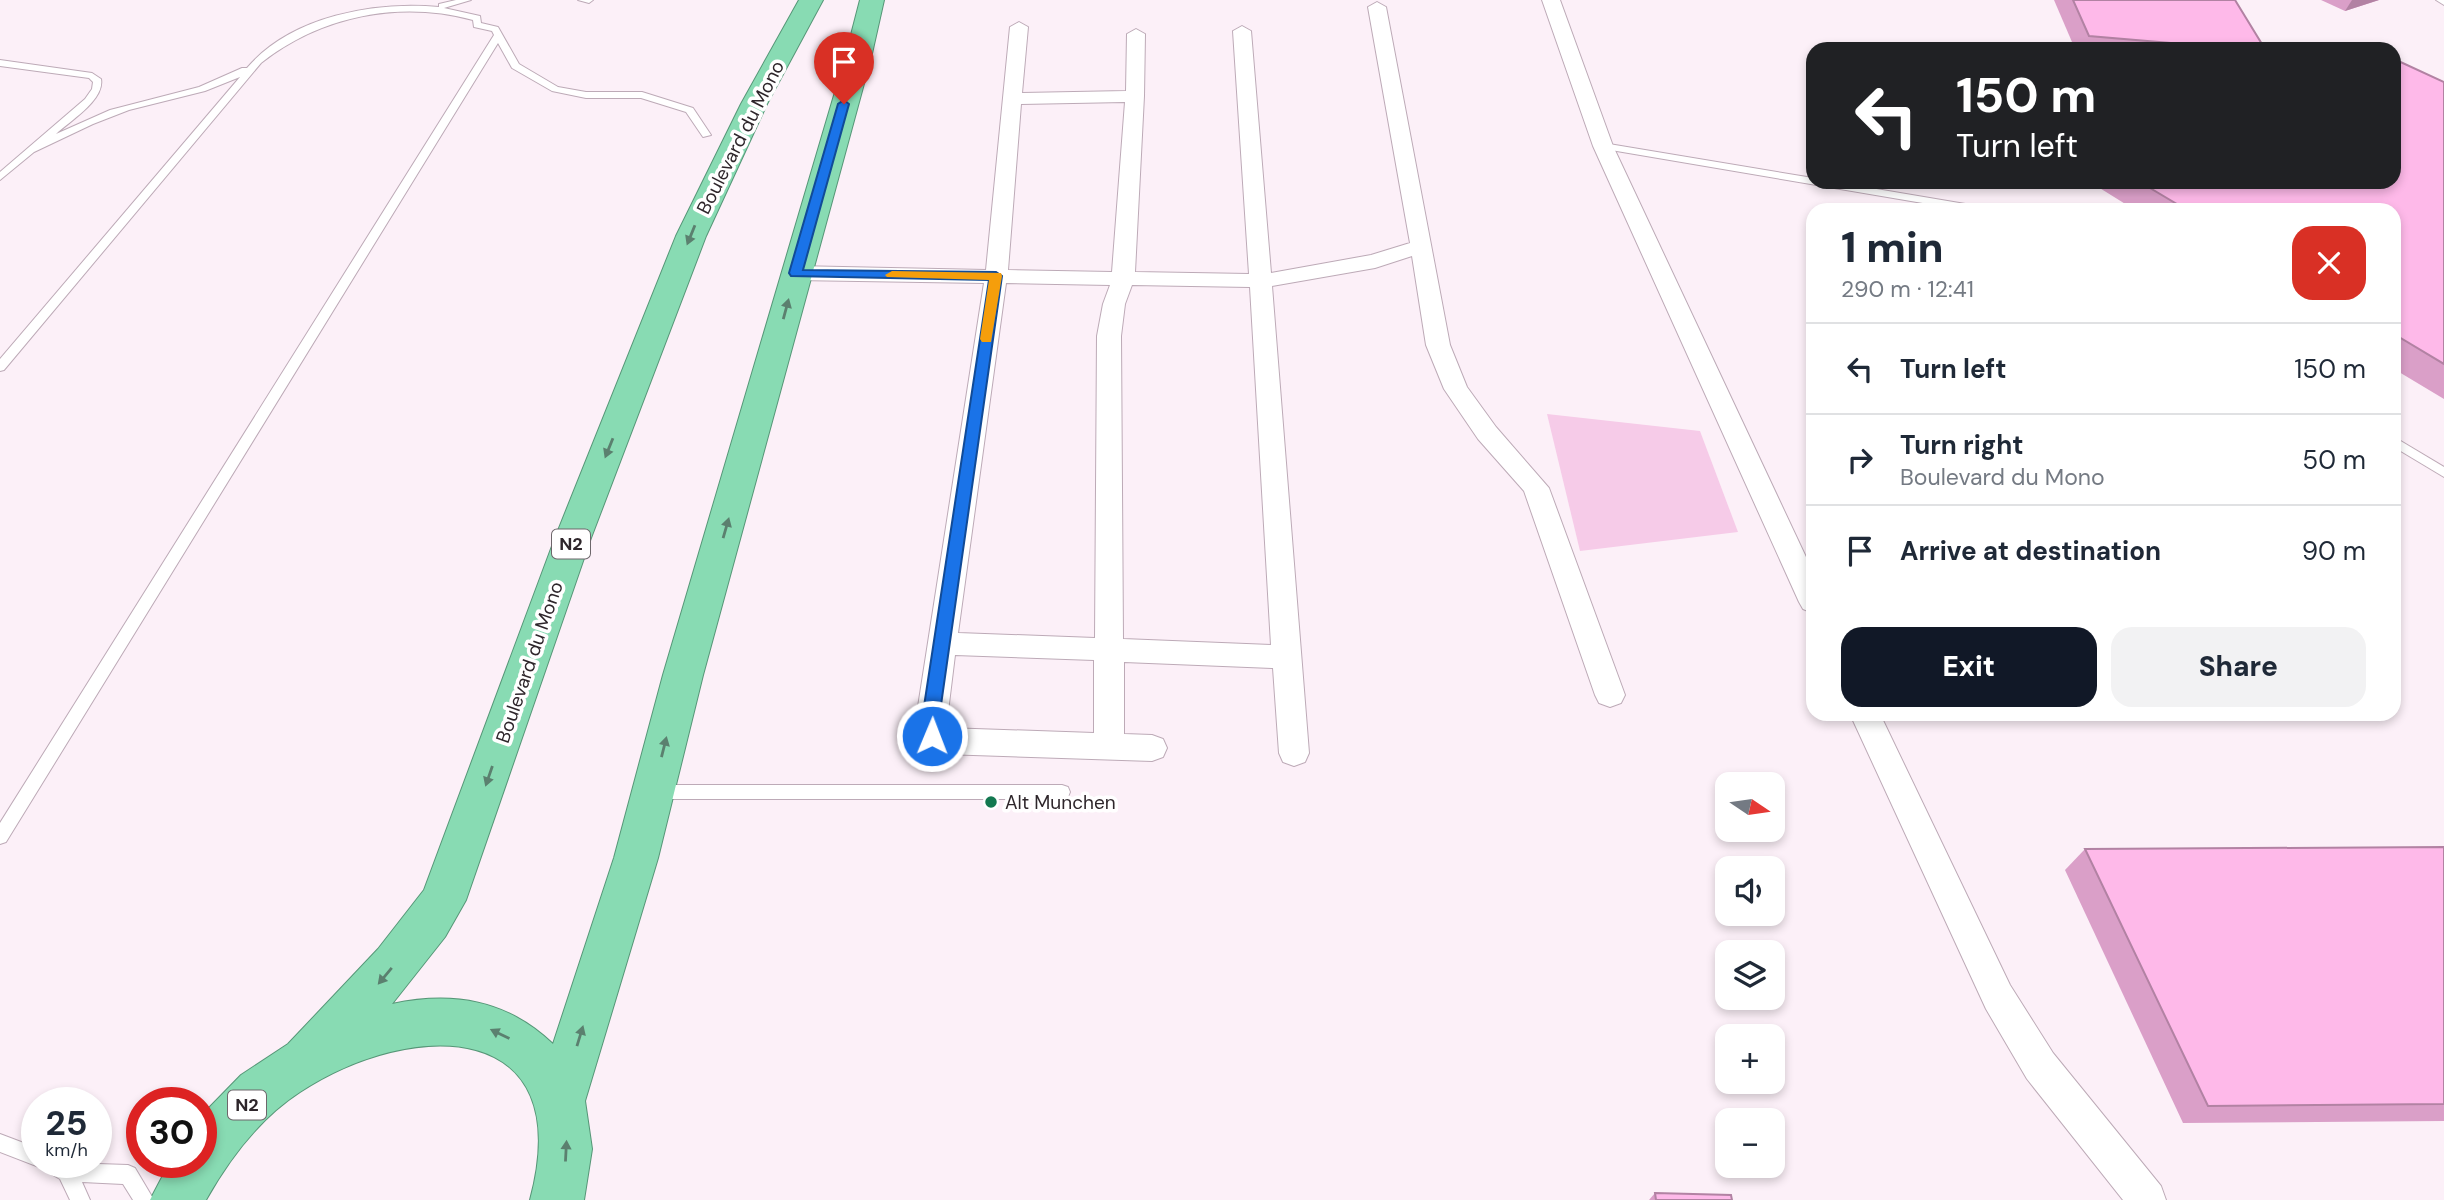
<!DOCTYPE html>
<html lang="en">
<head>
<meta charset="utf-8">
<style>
  :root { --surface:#fff; --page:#f2f2f3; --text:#1f2937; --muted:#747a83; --line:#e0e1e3; --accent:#111827 }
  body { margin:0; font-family:"DM Sans",sans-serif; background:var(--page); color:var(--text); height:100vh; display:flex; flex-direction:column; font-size:26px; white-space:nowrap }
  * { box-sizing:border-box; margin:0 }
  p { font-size:23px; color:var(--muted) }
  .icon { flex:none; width:38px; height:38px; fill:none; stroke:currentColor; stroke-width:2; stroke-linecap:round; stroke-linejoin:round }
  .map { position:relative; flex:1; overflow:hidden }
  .drawer { position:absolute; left:1806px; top:203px; width:595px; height:518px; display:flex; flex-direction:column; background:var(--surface); border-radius:21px; box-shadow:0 4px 10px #0003 }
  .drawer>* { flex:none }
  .top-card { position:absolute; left:1806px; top:42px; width:595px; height:147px; border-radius:21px; box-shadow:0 4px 10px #0003; background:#202124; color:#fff; overflow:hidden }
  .needle { width:46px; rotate:103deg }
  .buttons { position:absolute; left:1715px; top:772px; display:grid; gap:14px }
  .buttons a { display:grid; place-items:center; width:70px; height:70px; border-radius:14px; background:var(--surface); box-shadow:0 4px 10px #0003; font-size:35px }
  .speed { position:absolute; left:21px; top:1087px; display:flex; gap:14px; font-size:35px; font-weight:700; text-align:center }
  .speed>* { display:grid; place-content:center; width:91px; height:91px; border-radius:50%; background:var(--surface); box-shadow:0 4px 10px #0003; line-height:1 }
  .speed small { font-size:18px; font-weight:400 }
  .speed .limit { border:10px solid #d22; background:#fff; color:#111 }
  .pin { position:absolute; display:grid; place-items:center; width:60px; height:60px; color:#fff; margin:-72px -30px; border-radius:50% 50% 50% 0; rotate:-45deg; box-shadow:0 0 7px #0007 }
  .pin .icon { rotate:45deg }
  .me { position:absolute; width:77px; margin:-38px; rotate:1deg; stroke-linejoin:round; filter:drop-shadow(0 0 5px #0008) }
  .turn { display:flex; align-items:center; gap:24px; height:147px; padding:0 35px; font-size:32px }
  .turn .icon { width:91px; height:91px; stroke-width:2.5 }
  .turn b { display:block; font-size:49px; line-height:60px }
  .round { display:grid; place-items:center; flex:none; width:74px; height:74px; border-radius:21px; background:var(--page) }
  .headline { display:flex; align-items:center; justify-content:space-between; height:119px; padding:0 35px }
  h1 { font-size:42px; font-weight:800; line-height:52px }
  .primary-button { display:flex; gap:14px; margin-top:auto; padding:14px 35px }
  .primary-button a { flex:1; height:80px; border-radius:21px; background:var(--accent); color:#fff; font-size:28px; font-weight:800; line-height:80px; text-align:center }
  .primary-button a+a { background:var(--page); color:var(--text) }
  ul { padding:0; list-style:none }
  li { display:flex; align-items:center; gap:21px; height:91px; padding:0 35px; border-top:2px solid var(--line) }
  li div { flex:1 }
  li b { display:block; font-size:26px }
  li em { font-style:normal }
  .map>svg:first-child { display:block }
  .green { fill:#f6cbe8 }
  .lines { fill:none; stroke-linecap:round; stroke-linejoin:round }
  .service-casing { stroke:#bdaab7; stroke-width:2 }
  .minor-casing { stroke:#bdaab7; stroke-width:2 }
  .trunk-casing { stroke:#569677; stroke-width:2 }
  .service { fill:#fff; fill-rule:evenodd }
  .minor { fill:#fff; fill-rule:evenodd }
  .trunk { fill:#88dbb3; fill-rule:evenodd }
  .wall { fill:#da9fc8 }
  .shaded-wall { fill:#b282a3 }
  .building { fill:#feb9e9; stroke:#b282a3; stroke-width:2 }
  .oneway { fill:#5b806f }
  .route { fill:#1a73e8; stroke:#114b97; stroke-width:2 }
  .slow { fill:#f59e0b }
  .poi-dot { fill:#137850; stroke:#fff; stroke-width:2.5 }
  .labels { text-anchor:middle; stroke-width:7; stroke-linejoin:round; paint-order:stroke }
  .shield { fill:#fff; stroke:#6d676b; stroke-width:2 }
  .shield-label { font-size:18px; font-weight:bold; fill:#2e262b }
  .street-label { font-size:19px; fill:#2e262b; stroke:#fff }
  .poi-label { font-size:19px; fill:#2e262b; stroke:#fff; text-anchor:start }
</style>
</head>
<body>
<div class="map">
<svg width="2444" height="1200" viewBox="0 0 2444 1200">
  <rect width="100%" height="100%" fill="#fcf0f8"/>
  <polygon class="green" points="1547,414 1700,431 1738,532 1580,551"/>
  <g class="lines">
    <defs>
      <g id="service">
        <path d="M456,0H471L444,8L480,16L481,23L498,27L519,64L558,87L586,92H642L693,108L711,135L703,137L686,112L641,98H586L552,91L512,68L498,43L6,842L0,844V823L494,35L492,31L474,27L473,20C399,0 321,16 261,63L4,370L0,371V359L240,77L205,91L129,110L93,124L34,152L0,180V172L85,99L92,89L93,82L89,78L0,66V60L92,73L101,79C105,100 70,121 56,134L110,110L199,87L242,68H247C291,16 375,1 439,7V4Z"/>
        <polygon points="578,0 593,0 589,3"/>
        <polygon points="2436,0 2444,0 2444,5"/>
        <polygon points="1603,143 1813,178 1813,182 1835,182 1983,207 1988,210 1964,210 1599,148 1598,146"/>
        <polygon points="2394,437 2444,467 2444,477 2394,447"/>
        <polygon points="657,785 1062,785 1068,787 1070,792 1068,797 1062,799 657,799 651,797 649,792 651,787"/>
        <polygon points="0,1134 37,1148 37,1162 128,1165 135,1168 154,1200 133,1200 123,1184 82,1182 90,1200 70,1200 60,1179 39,1167 0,1152"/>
      </g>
      <g id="minor">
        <polygon points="1542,0 1560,0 1613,146 1813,572 1813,613 1803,609 1799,602 1593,146"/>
        <path d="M1377,2L1386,7L1450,345L1467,387L1496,427L1549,488L1625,695L1621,703L1610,707L1599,703L1595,695L1524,491L1478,439L1444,389L1426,345L1412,256L1375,268L1272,286L1309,753L1305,762L1294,766L1283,762L1279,753L1273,668L1124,662V734L1152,735L1163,739L1167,748L1163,757L1152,761L943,754L921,745L915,726L984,283L795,280L787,278L784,273L787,268L795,266L986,270L1010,27L1019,22L1028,27L1022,93L1126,91L1127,34L1136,29L1145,34L1144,96L1135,272L1249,274L1233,31L1242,26L1251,31L1271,273L1371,255L1410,243L1368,7ZM1125,102L1112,272L1008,270L1021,104ZM1006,283L1110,285L1103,304L1097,336L1095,638L958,633ZM1132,285L1250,287L1271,645L1123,639L1121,336L1125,304ZM955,655L1094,660V733L946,728Z"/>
        <polygon points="1850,714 1880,714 2010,985 2053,1053 2161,1186 2166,1200 2123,1200 2027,1079 1986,1009"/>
      </g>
      <path id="trunk" d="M799,0H823L767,104L706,236L591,538L466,900L445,937L392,1004C453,991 507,1000 553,1044L614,858L663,675L845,58L860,0H884L871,58L703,675L658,858L585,1101L592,1149L584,1200H530C579,1018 413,1018 300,1092C260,1118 229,1159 206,1200H150L170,1162H201V1116L241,1075L288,1044L378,949L424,890L555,538L676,236L741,104Z"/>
    </defs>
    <use href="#service" class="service-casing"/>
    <use href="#minor" class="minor-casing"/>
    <use href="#trunk" class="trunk-casing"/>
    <use href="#service" class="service"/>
    <use href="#minor" class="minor"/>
    <use href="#trunk" class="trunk"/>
  </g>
  <g class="wall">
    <polygon points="2054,0 2235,0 2265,49 2075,49"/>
    <polygon points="2321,0 2379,0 2345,11"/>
    <polygon points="2443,82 2444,82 2444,399 2394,369 2394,210 2135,210 2090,182 2394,182"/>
    <polygon points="2444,847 2444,1121 2183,1123 2065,870 2085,849"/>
    <polygon points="1655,1193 1732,1200 1649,1200"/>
  </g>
  <polygon class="shaded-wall" points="2352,0 2379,0 2345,11"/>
  <g class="building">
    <polygon points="2073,0 2235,0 2265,49 2241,49 2089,36"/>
    <polygon points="2394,59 2444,82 2444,364 2394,334 2394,210 2187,210 2140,182 2394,182"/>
    <polygon points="2444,847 2444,1104 2208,1106 2085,849"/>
    <polygon points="1655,1193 1731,1195 1732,1200 1656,1200"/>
  </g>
  <defs><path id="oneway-solid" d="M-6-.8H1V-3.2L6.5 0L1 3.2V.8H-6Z" transform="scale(1.75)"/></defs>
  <g class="oneway">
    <use href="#oneway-solid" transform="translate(691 235) rotate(112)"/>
    <use href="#oneway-solid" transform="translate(786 309) rotate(-75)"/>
    <use href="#oneway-solid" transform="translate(609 448) rotate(112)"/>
    <use href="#oneway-solid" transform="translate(726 528) rotate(-74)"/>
    <use href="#oneway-solid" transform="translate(664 747) rotate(-76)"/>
    <use href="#oneway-solid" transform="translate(489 776) rotate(109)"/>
    <use href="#oneway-solid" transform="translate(385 976) rotate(130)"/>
    <use href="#oneway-solid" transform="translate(500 1034) rotate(-154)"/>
    <use href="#oneway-solid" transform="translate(580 1036) rotate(-73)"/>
    <use href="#oneway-solid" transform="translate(566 1151) rotate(-87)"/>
  </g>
  <polygon class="route" points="844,100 849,104 803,270 996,272 1002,276 938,726 941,736 938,741 926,741 921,726 989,280 791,276 789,273 838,104"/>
  <polygon class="slow" points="892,271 1001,273 1002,276 991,342 982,342 980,339 989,280 887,277 885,275"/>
  <circle class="poi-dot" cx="991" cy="802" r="7"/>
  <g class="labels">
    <g class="shield">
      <rect x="552" y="529.5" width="38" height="29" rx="5"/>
      <rect x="228" y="1090.5" width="38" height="29" rx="5"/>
    </g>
    <g class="shield-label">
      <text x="571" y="550">N2</text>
      <text x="247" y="1111">N2</text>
    </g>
    <g class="street-label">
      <text transform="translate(740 137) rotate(-63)" y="7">Boulevard du Mono</text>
      <text transform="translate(529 662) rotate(-71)" y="7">Boulevard du Mono</text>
    </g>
    <g class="poi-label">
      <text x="1005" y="809">Alt Munchen</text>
    </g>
  </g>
</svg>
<div class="buttons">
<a><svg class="needle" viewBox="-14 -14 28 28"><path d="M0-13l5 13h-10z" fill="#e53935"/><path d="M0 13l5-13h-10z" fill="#747a83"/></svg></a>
<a><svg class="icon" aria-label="sound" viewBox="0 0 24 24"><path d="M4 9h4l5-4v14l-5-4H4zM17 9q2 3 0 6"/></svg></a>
<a><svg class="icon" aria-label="layers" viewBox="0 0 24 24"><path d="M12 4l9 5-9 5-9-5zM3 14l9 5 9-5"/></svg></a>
<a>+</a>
<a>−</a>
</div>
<div class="speed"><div>25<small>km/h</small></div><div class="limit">30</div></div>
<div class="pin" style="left:844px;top:104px;background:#d93025"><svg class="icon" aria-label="arrive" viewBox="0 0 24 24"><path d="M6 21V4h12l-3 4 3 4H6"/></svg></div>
<svg class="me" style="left:932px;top:736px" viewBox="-20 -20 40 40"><circle r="17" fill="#1a73e8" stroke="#fff" stroke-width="3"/><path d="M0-11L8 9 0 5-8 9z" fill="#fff"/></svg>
<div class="top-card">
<div class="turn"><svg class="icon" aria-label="left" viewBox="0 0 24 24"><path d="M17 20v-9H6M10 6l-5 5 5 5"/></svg><div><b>150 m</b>Turn left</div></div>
</div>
<section class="drawer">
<div class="headline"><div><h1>1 min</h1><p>290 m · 12:41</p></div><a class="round" style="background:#d93025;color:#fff"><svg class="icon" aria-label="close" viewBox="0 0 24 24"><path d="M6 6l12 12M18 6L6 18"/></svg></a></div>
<ul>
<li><svg class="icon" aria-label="left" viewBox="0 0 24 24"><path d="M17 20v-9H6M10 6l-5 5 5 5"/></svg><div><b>Turn left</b></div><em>150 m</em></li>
<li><svg class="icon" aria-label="right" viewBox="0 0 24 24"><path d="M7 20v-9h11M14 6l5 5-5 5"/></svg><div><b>Turn right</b><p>Boulevard du Mono</p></div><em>50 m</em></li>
<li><svg class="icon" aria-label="arrive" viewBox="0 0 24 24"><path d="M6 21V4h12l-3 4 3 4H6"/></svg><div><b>Arrive at destination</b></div><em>90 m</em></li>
</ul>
<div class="primary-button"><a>Exit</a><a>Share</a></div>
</section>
</div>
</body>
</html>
